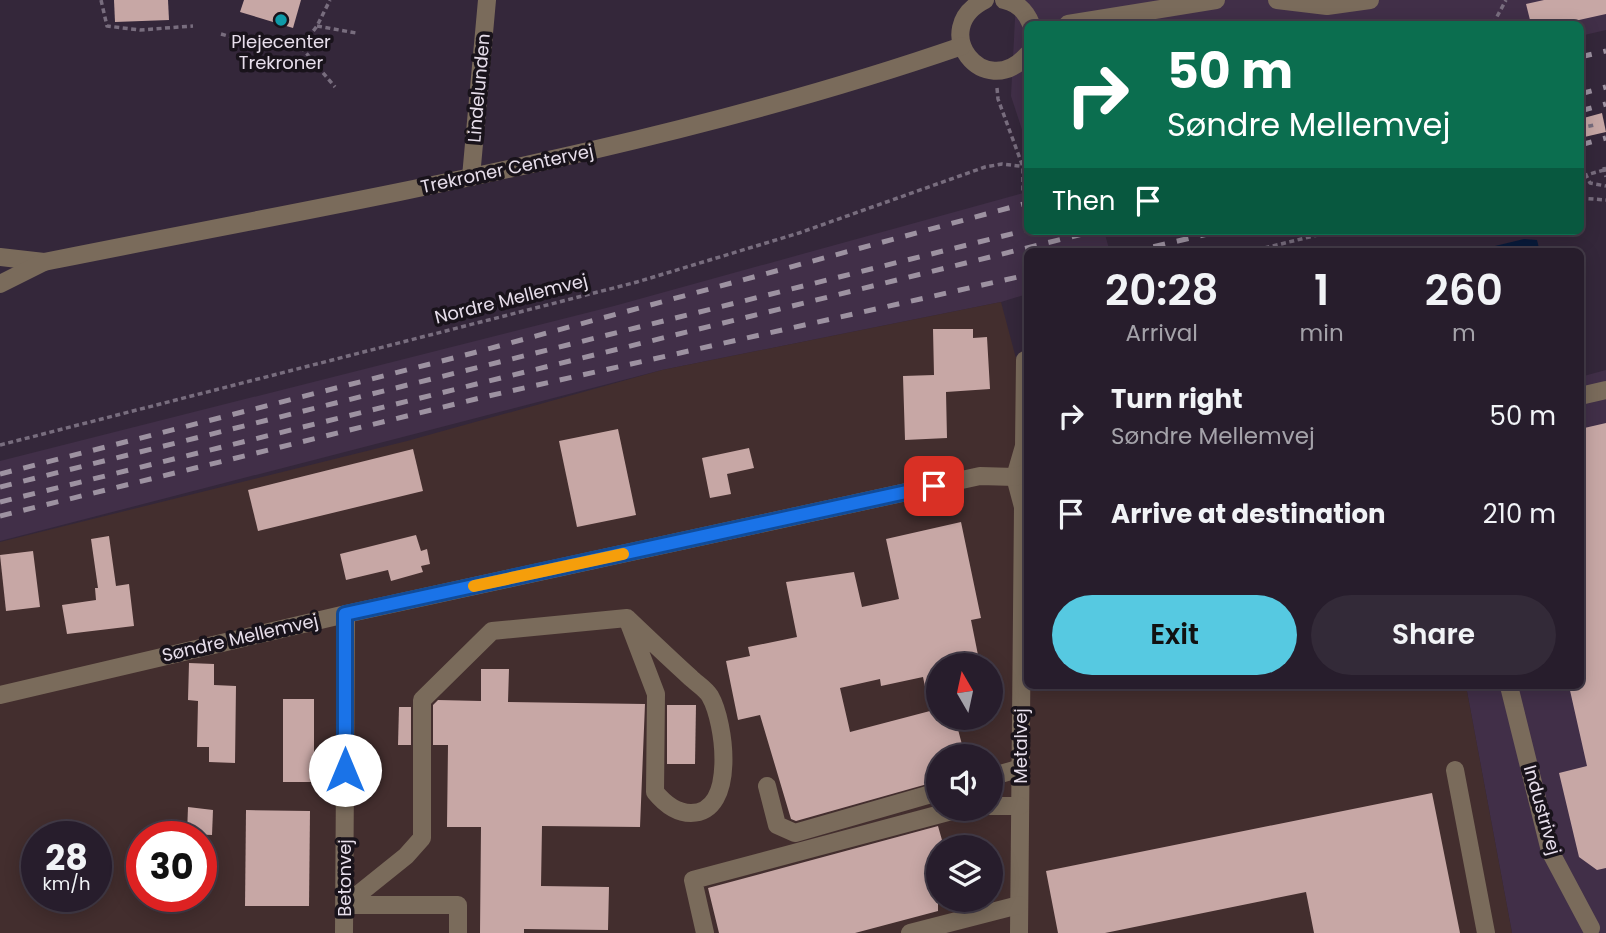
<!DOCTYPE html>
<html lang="en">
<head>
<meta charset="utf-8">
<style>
  :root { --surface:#271d2c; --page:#332a38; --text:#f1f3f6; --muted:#a4a2a9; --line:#433b48; --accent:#56c9e1 }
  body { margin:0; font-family:Poppins,sans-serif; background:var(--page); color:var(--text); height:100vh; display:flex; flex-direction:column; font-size:26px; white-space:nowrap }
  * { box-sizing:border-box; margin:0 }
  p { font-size:23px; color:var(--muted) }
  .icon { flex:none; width:38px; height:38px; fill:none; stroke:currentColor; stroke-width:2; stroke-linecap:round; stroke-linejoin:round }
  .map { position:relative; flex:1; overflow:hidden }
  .details { position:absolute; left:1024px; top:248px; width:560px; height:441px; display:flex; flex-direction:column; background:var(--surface); border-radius:10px; box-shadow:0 4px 18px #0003,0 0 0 2px var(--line) }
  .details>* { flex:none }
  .hud { position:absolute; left:1024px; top:21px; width:560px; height:214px; border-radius:10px; box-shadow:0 4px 18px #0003,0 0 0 2px var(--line); background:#0b6e4f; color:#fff; overflow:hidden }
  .needle { width:46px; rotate:351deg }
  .controls { position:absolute; left:926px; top:653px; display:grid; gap:14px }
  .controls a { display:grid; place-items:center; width:77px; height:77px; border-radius:50%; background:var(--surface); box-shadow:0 4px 18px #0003,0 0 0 2px var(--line); font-size:35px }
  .speed { position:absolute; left:21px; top:821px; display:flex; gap:14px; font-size:35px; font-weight:700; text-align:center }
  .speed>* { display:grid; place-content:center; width:91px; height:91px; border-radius:50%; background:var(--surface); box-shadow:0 4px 18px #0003,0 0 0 2px var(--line); line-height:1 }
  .speed small { font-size:18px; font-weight:400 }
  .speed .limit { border:10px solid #d22; background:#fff; color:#111 }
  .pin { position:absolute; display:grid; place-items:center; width:60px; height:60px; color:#fff; margin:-30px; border-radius:14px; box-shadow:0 4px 10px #0006 }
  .me { position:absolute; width:77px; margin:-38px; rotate:0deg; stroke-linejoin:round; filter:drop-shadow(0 0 5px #0008) }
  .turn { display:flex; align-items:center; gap:24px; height:147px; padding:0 28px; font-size:32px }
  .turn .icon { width:91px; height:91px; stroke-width:2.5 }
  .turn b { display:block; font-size:49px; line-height:60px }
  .then { display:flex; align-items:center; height:66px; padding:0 28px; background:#0003; gap:14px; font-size:26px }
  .eta { display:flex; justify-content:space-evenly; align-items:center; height:119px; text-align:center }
  .eta b { font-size:42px; font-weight:600; line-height:49px }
  .action { display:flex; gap:14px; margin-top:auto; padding:14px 28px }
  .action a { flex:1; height:80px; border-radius:42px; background:var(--accent); color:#111; font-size:28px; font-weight:600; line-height:80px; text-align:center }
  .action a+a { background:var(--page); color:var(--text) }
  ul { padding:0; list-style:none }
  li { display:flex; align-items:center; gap:21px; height:98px; padding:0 28px }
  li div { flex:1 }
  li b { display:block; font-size:26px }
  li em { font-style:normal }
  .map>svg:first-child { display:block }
  .built { fill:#412f48 }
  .industrial { fill:#432e2e; fill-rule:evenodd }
  .water { fill:#091b3c }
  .building { fill:#c7a7a5; fill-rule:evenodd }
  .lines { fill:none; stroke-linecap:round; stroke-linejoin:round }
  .path { stroke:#786d7e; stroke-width:3.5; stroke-dasharray:5 3.5; stroke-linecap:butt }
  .minor { stroke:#7a6b5b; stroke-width:18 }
  .rail { stroke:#9d92a1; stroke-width:5; stroke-dasharray:12 12; stroke-linecap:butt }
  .route-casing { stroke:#114b97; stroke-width:18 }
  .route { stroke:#1a73e8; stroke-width:12 }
  .slow { stroke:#f59e0b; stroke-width:12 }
  .culture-dot { fill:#0f9aa8; stroke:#19131b; stroke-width:2.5 }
  .labels { text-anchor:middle; stroke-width:7; stroke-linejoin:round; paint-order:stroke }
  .poi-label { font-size:18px; fill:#e7deeb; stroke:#19131b }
  .street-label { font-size:18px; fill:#e7deeb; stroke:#19131b }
</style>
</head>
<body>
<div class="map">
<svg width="1606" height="933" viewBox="0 0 1606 933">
  <rect width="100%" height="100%" fill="#34273a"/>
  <g class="built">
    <polygon points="1016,0 1606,0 1606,30 1580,36 1580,24 1027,24 1027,145 1011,96"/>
    <polygon points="1027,192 1027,231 1104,231 1110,252 1027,252 1027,294 1001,302 662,370 0,541 0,461 614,306"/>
    <polygon points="1606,370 1606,933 1512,933 1466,686 1580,686 1580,377"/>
  </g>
  <path class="industrial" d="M1001,302L1027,400V686H1466L1512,933H0V542L407,441L662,370ZM938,665H990V718H938ZM938,756H990V808H938ZM37,836H96V896H37ZM142,836H201V896H142ZM938,847H990V900H938Z"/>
  <polygon class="water" points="1524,239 1537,240 1540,252 1470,252"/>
  <g class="building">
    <polygon points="114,0 168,0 169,20 115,22"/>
    <polygon points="244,0 301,0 293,28 240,12"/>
    <polygon points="1544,0 1606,0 1606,14 1561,24 1531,24 1526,4"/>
    <polygon points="1602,113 1606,132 1580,138 1580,119"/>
    <polygon points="933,329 973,329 973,338 987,337 990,389 946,392 947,438 905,440 903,376 934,375"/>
    <polygon points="1606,423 1606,868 1597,870 1579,857 1559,773 1587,766 1569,686 1580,686 1580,429"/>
    <polygon points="618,429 636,515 577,527 559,441"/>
    <polygon points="749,448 754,468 727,474 731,494 710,498 702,458"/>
    <polygon points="413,449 423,491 258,531 248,490"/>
    <path d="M961,522L981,618L971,620L980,665H938V718H955L965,756H938V781L796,821L791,819L760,715L738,720L726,661L750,656L748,647L797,637L786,582L854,572L862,607L899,599L886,539ZM923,677L930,711L850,732L840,688L880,679L881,686Z"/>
    <polygon points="416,535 421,551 427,549 430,564 421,566 423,572 391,581 388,570 346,580 340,554"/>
    <polygon points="109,536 116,586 129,584 134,626 67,634 62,605 96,600 95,588 98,588 91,539"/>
    <polygon points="33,551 40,607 6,611 0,555"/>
    <polygon points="189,663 214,664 214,685 236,686 235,763 209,762 209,747 197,747 198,701 188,700"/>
    <polygon points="481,669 509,669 508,702 645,704 640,827 542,826 541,886 609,887 608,930 524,929 524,933 480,933 481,827 447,827 448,745 433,745 433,705 438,700 481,701"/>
    <rect x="283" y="699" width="31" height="83"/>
    <polygon points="667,705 696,705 695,764 667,764"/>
    <polygon points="399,707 411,707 411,745 398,745"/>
    <polygon points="1432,793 1460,933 1314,933 1306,892 1105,933 1058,933 1046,871"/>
    <polygon points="188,807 213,810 212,835 187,834"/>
    <polygon points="246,810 310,811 309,906 245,906"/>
    <polygon points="938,826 944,847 938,847 938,911 855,933 719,933 708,888"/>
  </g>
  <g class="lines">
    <g class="path">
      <polyline points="101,0 107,26 140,30 193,26"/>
      <polyline points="1570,22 1570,24"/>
      <polyline points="1493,24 1506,0"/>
      <polyline points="317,26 356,33"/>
      <polyline points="221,34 264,46 301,47 317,26 330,0"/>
      <polyline points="301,47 335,87"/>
      <polyline points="1580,75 1582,74"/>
      <polyline points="997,88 998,99 1023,167 1023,194"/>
      <polyline points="1580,128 1594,125"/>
      <polyline points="1604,167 1606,177"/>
      <polyline points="1604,170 1586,175 1590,183 1606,186"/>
      <polyline points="1580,198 1606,200"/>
      <polyline points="1248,252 1334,231"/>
      <polyline points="1025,344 1027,306"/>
      <polyline points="0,445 637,282 799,233 985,167 1002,164 1027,167"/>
    </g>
    <g class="minor">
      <path d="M985,0C927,29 984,103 1027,55"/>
      <path d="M1004,0C1018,3 1026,11 1031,24"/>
      <polyline points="1277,0 1327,6 1370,0"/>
      <polyline points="1068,24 1216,0"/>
      <polyline points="471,177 487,0"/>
      <polyline points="0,257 44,262"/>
      <path d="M0,284L44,262C352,200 664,149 962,46"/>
      <polyline points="1580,396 1606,390"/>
      <polyline points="1015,477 1023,507 1019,933"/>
      <polyline points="1015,477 1024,446 1025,360 1027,360"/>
      <polyline points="1509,686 1550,851 1591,928"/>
      <polyline points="0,695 346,614 980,476 1015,477 1027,473"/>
      <polyline points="1455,770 1486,933"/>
      <polyline points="990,777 1021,768"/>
      <polyline points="767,786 777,825 795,833 938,792"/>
      <polyline points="990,806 1020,806"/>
      <polyline points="344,933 346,614"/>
      <path d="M458,933V905H345L406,856L422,838V700L492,631L627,618C648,638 669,658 691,678C696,683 706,689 710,696C725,722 737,813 691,813C677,813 664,803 655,792L656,694L627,618"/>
      <polyline points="705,933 693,880 963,808"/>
      <polyline points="910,933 1019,905"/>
    </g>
    <g class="rail">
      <polyline points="1580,57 1606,51"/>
      <polyline points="1580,94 1606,87"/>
      <polyline points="1580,111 1606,104"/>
      <polyline points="1580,145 1606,138"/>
      <polyline points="1130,252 1221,231"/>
      <polyline points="0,474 473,353 1027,203"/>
      <polyline points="0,487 1027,230"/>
      <polyline points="0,502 1095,231"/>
      <polyline points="0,516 484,397 1027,275"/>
    </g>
  </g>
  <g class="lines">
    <defs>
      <polyline id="route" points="345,770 345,614 934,486"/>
    </defs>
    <use href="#route" class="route-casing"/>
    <use href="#route" class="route"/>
    <polyline class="slow" points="474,586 623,554"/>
  </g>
  <circle class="culture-dot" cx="281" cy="20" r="7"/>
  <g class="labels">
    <g class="poi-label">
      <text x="281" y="48">Plejecenter<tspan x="281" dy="21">Trekroner</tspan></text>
    </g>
    <g class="street-label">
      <text transform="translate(479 88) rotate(-85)" y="6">Lindelunden</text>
      <text transform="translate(507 169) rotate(-12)" y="6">Trekroner Centervej</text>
      <text transform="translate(511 299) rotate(-14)" y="6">Nordre Mellemvej</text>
      <text transform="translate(240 638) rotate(-13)" y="6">Søndre Mellemvej</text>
      <text transform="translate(1021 746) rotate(-90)" y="6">Metalvej</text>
      <text transform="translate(1542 810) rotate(74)" y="6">Industrivej</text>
      <text transform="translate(345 878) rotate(-90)" y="6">Betonvej</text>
    </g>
  </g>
</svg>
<div class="controls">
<a><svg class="needle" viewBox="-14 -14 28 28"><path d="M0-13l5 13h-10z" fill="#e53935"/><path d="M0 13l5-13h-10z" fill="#a4a2a9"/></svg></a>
<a><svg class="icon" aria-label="sound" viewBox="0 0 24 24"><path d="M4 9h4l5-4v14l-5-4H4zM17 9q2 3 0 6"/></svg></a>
<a><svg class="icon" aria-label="layers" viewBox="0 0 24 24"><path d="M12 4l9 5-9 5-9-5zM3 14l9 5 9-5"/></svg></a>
</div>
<div class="speed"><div>28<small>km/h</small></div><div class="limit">30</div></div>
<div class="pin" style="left:934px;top:486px;background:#d93025"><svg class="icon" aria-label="arrive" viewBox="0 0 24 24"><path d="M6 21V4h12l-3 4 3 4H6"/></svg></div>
<svg class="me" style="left:345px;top:770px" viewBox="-20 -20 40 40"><circle r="19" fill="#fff"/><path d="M0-13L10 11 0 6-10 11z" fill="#1a73e8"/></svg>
<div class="hud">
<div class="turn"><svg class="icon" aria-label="right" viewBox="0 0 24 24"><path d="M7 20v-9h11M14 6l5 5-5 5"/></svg><div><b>50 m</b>Søndre Mellemvej</div></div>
<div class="then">Then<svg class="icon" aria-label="arrive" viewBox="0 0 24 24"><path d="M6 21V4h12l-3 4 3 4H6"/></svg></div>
</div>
<section class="details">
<div class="eta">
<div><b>20:28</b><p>Arrival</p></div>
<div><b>1</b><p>min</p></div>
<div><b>260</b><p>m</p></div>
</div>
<ul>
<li><svg class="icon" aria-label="right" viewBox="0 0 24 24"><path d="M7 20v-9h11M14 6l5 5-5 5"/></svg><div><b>Turn right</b><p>Søndre Mellemvej</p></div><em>50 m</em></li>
<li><svg class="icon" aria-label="arrive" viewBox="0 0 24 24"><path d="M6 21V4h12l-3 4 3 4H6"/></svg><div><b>Arrive at destination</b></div><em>210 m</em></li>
</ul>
<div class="action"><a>Exit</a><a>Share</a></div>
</section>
</div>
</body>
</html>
